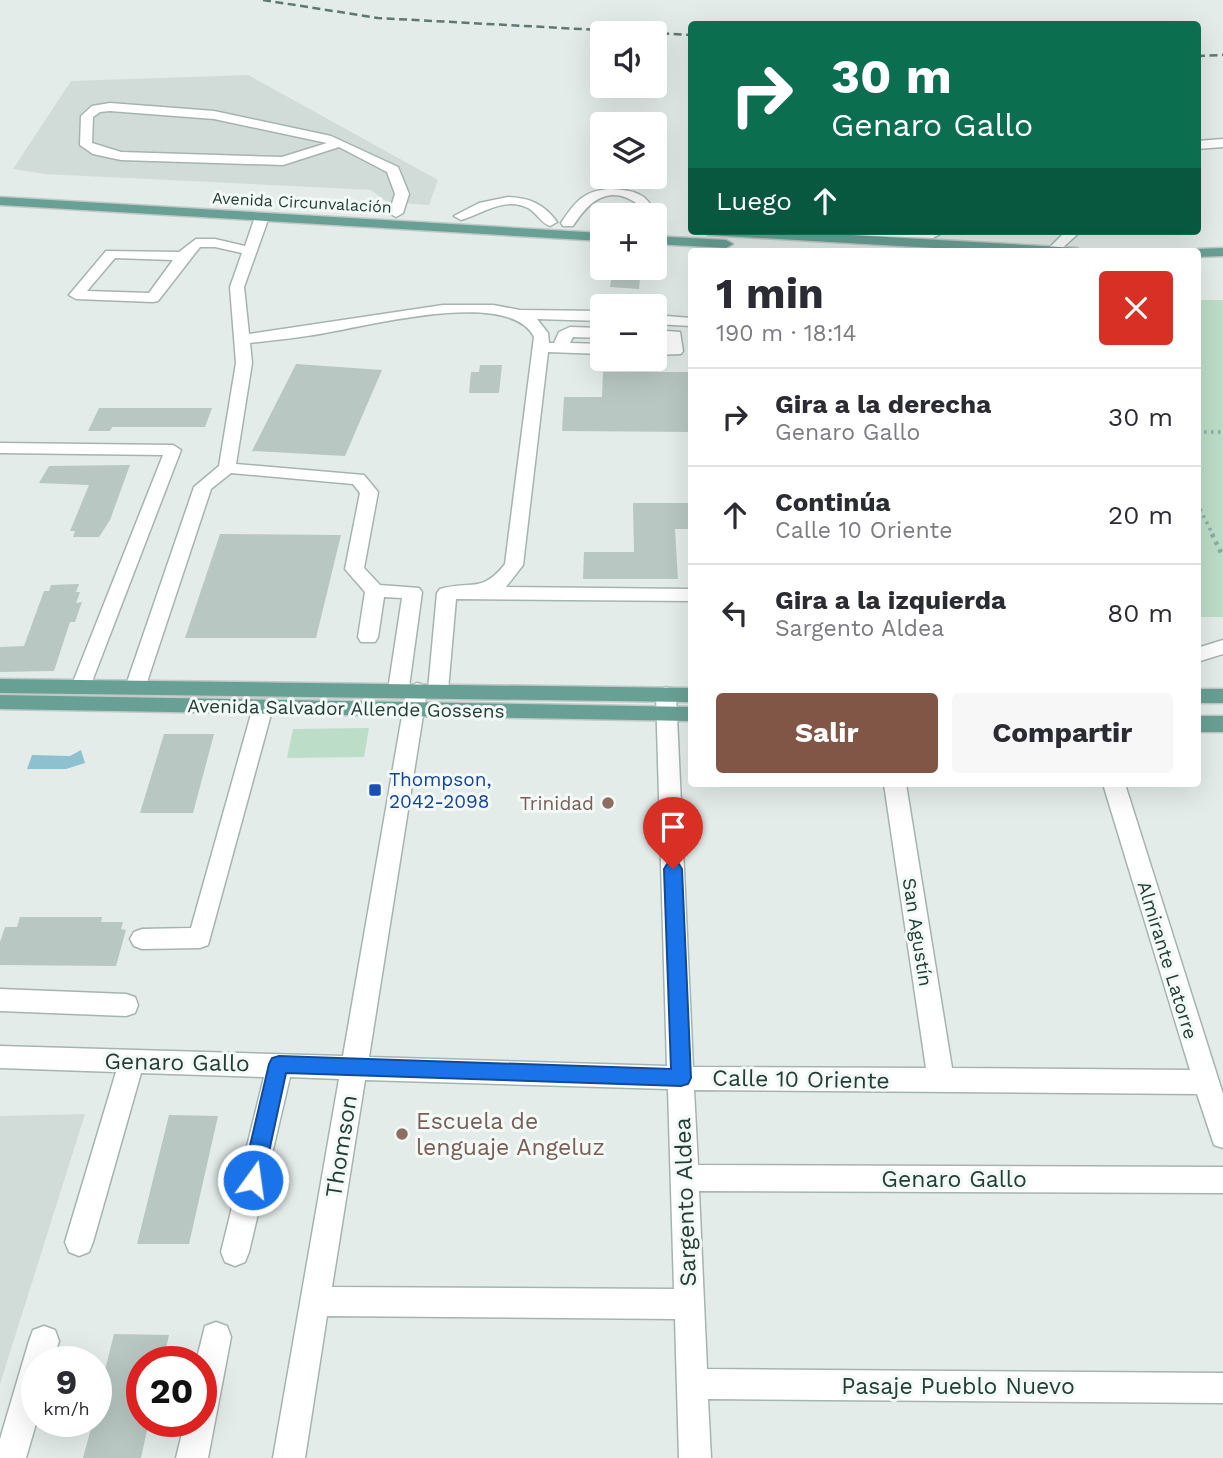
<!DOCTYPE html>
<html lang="es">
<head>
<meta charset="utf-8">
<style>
  :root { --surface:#fff; --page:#f7f7f7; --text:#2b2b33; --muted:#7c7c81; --line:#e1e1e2; --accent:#825647 }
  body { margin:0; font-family:"Work Sans",sans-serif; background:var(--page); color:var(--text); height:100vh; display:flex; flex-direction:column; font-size:26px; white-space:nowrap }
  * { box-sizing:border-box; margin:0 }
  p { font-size:23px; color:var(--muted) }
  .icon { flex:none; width:38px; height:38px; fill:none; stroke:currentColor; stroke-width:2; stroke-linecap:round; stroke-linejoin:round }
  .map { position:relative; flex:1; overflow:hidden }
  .panel { position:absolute; left:688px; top:248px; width:513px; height:539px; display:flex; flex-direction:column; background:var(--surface); border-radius:7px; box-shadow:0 7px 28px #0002 }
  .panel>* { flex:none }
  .guide { position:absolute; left:688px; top:21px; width:513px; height:214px; border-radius:7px; box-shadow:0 7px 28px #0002; background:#0b6e4f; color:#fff; overflow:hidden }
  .tools { position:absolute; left:590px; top:21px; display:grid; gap:14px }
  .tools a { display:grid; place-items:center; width:77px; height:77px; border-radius:7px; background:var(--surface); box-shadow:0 7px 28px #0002; font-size:35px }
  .speed { position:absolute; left:21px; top:1346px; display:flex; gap:14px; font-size:35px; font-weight:700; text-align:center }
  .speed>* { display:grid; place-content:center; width:91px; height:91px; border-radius:50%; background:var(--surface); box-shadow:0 7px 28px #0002; line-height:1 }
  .speed small { font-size:18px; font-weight:400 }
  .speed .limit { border:10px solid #d22; background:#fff; color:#111 }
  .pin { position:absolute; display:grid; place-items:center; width:60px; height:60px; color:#fff; margin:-72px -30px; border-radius:50% 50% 50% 0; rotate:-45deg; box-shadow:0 0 7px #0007 }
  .pin .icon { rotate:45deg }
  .me { position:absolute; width:77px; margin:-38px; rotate:14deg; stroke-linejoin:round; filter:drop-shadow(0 0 5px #0008) }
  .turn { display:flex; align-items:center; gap:24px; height:147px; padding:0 28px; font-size:32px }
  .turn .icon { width:91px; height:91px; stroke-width:2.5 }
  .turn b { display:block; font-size:49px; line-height:60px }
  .then { display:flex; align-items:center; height:66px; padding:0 28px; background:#0003; gap:14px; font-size:26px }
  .round { display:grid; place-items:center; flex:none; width:74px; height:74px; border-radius:7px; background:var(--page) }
  .headline { display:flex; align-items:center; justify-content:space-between; height:119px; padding:0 28px }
  h1 { font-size:42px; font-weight:700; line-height:52px }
  .action { display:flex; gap:14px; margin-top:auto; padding:14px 28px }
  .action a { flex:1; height:80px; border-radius:7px; background:var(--accent); color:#fff; font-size:28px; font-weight:700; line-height:80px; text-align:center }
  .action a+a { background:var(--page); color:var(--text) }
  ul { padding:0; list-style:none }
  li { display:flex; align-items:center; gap:21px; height:98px; padding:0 28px; border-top:2px solid var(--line) }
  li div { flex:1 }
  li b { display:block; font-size:26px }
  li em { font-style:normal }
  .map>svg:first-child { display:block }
  .built { fill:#d1dcd8 }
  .green { fill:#bcddc7 }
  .water { fill:#8dc1cf }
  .building { fill:#b8c7c2 }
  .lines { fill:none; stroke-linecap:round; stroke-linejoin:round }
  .minor-casing { stroke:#a6b4b0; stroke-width:3 }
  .major-casing { stroke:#c1c9c7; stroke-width:3 }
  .path-far1 { stroke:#84afa4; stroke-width:3.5; stroke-dasharray:2.5 4.5; stroke-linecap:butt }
  .path { stroke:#84afa4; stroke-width:4.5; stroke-dasharray:3.5 5; stroke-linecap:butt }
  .minor { fill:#fff; fill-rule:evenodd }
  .major { fill:#69a095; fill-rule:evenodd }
  .rail { stroke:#5e7873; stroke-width:2.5; stroke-dasharray:8 4.5; stroke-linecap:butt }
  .route { fill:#1a73e8; stroke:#114b97; stroke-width:2 }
  .transit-dot { fill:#1a4fb4; stroke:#f3f9f6; stroke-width:2.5 }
  .education-dot { fill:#8d6e63; stroke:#f3f9f6; stroke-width:2.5 }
  .labels { text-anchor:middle; stroke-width:6; stroke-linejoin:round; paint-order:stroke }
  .far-street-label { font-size:16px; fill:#233d37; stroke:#f3f9f6 }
  .street-label { font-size:19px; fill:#233d37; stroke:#f3f9f6 }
  .transit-label { font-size:19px; fill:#164399; stroke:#f3f9f6; text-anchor:start }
  .education-label { font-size:19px; fill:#785e54; stroke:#f3f9f6; text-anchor:end }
  .near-street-label { font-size:23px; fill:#233d37; stroke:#f3f9f6 }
  .near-education-label { font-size:23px; fill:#785e54; stroke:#f3f9f6; text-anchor:start }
</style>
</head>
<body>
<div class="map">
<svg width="1223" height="1458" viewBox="0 0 1223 1458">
  <rect width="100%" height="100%" fill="#e3ece9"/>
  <g class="built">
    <polygon points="248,75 438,180 429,205 387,202 371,190 45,174 13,169 71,81"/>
    <polygon points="85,1114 0,1384 0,1116"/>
  </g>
  <g class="green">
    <rect x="1197" y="300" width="26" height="317"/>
    <polygon points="369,728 364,757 287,758 293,729"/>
  </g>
  <polygon class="water" points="81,750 85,763 66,769 27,769 32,755 70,756"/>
  <g class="building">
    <polygon points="613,268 641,268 639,289 610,287"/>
    <polygon points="296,364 382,370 345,456 252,451"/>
    <polygon points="480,365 502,365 499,393 469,393 471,372 479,372"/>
    <polygon points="603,372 691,372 691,432 562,431 564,397 602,397"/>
    <polygon points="99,408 212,408 205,427 112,427 110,431 88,431"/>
    <polygon points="130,465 110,520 99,537 73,537 75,531 70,531 89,485 39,483 49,466"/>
    <polygon points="633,503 691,503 691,529 675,529 678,579 583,579 584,552 634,552"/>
    <polygon points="220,534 341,535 316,638 185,638"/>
    <polygon points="79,584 76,592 80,592 76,603 82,602 75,622 70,622 54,671 0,672 0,647 24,646 44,591 49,591 51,585"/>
    <polygon points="164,734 214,734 193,813 140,813"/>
    <polygon points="20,917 102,917 101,922 123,922 121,929 126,930 116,966 0,965 0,942 5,927 17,927"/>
    <polygon points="169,1115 218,1116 189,1244 137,1244"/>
    <polygon points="114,1334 169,1335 163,1362 142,1362 142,1421 149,1421 141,1458 83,1458 93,1421 96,1421 96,1406"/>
  </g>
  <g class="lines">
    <defs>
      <g id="minor">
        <path d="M110,103L214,111L331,136L398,167L409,194L403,213L396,217L389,213L395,194L387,172L339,147L283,165L121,160L93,154L80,145L81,116L92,106ZM110,111L214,119L327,143L282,157L121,152L92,143L93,117L100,112Z"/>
        <polygon points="1223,139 1223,147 1197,149 1197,141"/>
        <path d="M611,189C632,190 649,193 655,215H641L639,205C609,183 589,201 573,226H563L561,223C575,202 584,190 611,189Z"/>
        <path d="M508,197C530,198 544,204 557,222L550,226C541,223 537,213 528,208C505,196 482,214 461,220L454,216L479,203Z"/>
        <path d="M262,213L269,217L244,287L249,334L443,305H493L520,310L602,311V321L537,319L548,333L549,343H554L559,332L570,327L602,328V338L573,337L570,343L602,344V354L548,352L523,565L506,587L691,589V601L456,599L448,690L445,695H431L428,690L437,593L440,589C470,580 482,594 505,564L534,337C510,288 368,326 325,333C300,338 275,340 250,343L252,363L236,464L364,475L378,492L364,568L380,585L419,588L422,592L409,687L417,683L424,685L427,690L369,1057L667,1066L656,694L659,689L666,687L673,689L676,694L693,1067L926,1068L884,784H906L952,1068L1190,1070L1103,784H1125L1223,1094V1148L1214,1145L1197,1094L694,1090L698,1165L1223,1167V1193L699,1191L707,1369L1223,1373V1403L708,1399L711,1458H679L675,1319L327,1316L305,1458H273L339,1079L290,1077L249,1252L245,1262L235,1266L225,1262L221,1252L264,1077L141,1073L93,1242L89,1252L79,1256L69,1252L65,1242L116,1072L0,1068V1046L343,1056L406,693L398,697L391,695L388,690L402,598L384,597L378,637L375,642H361L358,637L365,592L345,569L360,493L353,484L231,473L211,489L145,688L142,693H128L125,688L194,487L219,466L236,363L230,287L242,253L215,247H200L158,301L153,302L76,299L69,295L106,251L179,252L196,239H215L245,246L255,217ZM115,258L173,260L149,293L87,291ZM365,1080L668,1089L674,1289L332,1287Z"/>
        <polygon points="845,231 938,231 940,234 933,238 852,235"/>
        <polygon points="1066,231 1081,231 1058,252 1045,252"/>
        <polygon points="654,315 691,318 691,326 654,324"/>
        <polygon points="654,330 680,332 683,351 681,354 654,355 654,345 667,346 667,340 654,340"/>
        <polygon points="0,443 173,445 181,450 88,692 74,692 71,687 163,455 0,453"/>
        <polygon points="1223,640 1223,654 1197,662 1197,648"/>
        <polygon points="263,700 270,702 273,707 208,945 200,948 142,949 134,946 130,939 134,932 142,929 191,928 253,707 256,702"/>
        <polygon points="0,989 126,994 135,997 138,1005 135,1013 126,1016 0,1011"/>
        <polygon points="216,1322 227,1326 231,1337 208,1458 176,1458 185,1421 201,1421 201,1362 196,1362 205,1326"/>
        <polygon points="44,1326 55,1330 59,1341 53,1362 37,1362 37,1420 26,1458 0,1458 0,1439 29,1341 33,1330"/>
      </g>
      <g id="major">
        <polygon points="0,197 602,233 602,241 0,205"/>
        <polygon points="701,231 781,231 1077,248 1084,252 1003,252 708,235"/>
        <polygon points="654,236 726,240 733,244 726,248 654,244"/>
        <polygon points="1223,248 1223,256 1197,257 1197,252 1191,252 1197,249"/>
        <polygon points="0,679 691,688 691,702 0,693"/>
        <rect x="1197" y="689" width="26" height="14"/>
        <polygon points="0,695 691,707 691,721 0,709"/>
        <rect x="1197" y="716" width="26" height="16"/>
      </g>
    </defs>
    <use href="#minor" class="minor-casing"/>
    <use href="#major" class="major-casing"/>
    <g class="path-far1">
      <polyline points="1197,432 1223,432"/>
      <polyline points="1197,503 1213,535"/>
    </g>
    <polyline class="path" points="1212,534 1223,557"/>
    <use href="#minor" class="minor"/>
    <use href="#major" class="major"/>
    <g class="rail">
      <polyline points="263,0 378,18 691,35"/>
      <polyline points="1197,56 1223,55"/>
    </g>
  </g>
  <polygon class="route" points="673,862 679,864 682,869 691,1078 688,1084 681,1086 286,1073 263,1180 260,1187 253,1190 246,1187 242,1180 269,1064 272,1058 279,1056 671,1069 664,869 667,864"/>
  <rect class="transit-dot" x="368" y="783" width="14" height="14" rx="3.5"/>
  <g class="education-dot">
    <circle cx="608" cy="803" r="7"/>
    <circle cx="402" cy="1134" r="7"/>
  </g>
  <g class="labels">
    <g class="far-street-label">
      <text transform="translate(302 202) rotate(3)" y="6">Avenida Circunvalación</text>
    </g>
    <g class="street-label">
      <text transform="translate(346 708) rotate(1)" y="7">Avenida Salvador Allende Gossens</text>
      <text transform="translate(918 932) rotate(81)" y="7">San Agustín</text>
      <text transform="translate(1168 960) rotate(73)" y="7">Almirante Latorre</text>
    </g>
    <g class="transit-label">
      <text x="389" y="786">Thompson,<tspan x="389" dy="22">2042-2098</tspan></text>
    </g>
    <g class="education-label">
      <text x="594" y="810">Trinidad</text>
    </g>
    <g class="near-street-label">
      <text transform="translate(177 1062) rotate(1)" y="8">Genaro Gallo</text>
      <text transform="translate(801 1079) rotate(1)" y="8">Calle 10 Oriente</text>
      <text transform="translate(341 1146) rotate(-81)" y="8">Thomson</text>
      <text x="954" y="1187">Genaro Gallo</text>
      <text transform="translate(685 1202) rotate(-92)" y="8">Sargento Aldea</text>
      <text x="958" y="1394">Pasaje Pueblo Nuevo</text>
    </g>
    <g class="near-education-label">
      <text x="416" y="1129">Escuela de<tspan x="416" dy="26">lenguaje Angeluz</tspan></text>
    </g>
  </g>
</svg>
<div class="tools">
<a><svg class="icon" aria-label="sound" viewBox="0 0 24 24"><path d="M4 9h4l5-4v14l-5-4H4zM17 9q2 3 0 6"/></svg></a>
<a><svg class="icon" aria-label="layers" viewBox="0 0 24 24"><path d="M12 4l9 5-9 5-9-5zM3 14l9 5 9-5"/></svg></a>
<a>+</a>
<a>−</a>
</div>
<div class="speed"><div>9<small>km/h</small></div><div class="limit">20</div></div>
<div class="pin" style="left:673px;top:869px;background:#d93025"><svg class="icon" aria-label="arrive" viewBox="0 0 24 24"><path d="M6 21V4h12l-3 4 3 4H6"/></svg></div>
<svg class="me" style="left:253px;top:1180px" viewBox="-20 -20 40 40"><circle r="17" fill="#1a73e8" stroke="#fff" stroke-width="3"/><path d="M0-11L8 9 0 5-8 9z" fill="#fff"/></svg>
<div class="guide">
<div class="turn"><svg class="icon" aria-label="right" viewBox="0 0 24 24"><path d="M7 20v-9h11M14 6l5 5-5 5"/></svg><div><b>30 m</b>Genaro Gallo</div></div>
<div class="then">Luego<svg class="icon" aria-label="ahead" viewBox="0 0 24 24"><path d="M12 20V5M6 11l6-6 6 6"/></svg></div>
</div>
<section class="panel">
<div class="headline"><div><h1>1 min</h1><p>190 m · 18:14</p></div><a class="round" style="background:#d93025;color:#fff"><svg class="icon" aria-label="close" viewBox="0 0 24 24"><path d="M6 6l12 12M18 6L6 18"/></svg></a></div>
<ul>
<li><svg class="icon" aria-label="right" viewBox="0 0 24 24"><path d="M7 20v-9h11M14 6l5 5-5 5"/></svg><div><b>Gira a la derecha</b><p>Genaro Gallo</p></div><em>30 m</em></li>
<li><svg class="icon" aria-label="ahead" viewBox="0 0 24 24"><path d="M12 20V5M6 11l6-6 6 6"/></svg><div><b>Continúa</b><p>Calle 10 Oriente</p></div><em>20 m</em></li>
<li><svg class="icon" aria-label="left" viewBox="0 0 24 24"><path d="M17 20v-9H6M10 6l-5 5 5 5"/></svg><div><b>Gira a la izquierda</b><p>Sargento Aldea</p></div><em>80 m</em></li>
</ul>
<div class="action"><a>Salir</a><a>Compartir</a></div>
</section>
</div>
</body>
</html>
